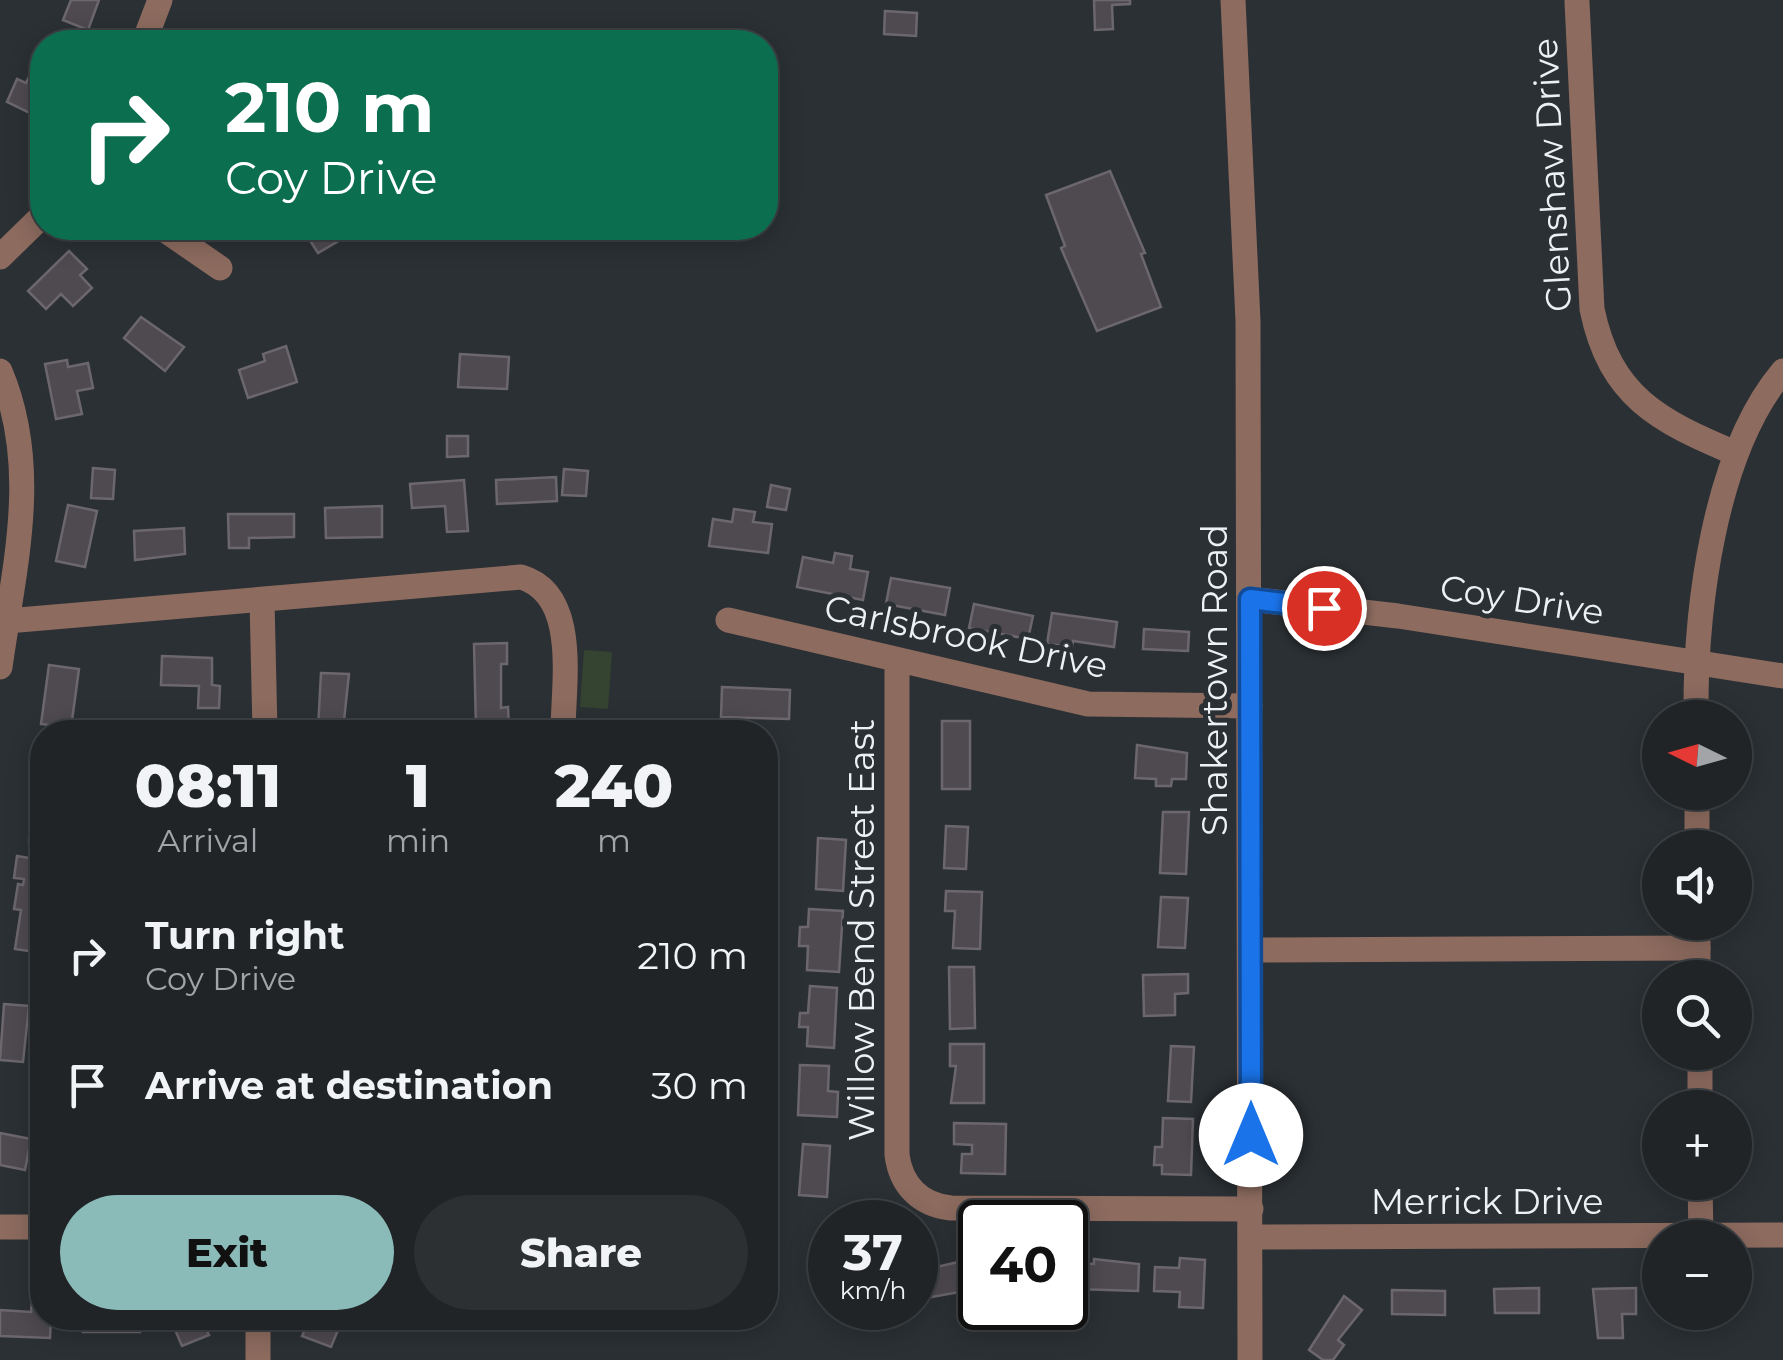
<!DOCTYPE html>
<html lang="en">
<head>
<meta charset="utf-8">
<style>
  :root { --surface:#202427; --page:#2d3033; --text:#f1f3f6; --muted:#a2a4a7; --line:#3d4144; --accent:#8bbbb9 }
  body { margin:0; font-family:Montserrat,sans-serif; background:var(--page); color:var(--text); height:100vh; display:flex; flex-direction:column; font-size:38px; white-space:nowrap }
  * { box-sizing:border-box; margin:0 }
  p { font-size:32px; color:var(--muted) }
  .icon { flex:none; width:55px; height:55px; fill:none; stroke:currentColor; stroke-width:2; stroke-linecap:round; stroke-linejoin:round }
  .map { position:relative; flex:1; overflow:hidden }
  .details { position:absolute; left:30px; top:720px; width:748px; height:610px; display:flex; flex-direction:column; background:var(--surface); border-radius:40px; box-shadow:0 5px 25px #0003,0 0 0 2px var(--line) }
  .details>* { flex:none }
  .banner { position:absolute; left:30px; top:30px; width:748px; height:210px; border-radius:40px; box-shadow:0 5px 25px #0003,0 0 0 2px var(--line); background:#0b6e4f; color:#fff; overflow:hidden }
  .needle { width:65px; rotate:275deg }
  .fabs { position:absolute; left:1642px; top:700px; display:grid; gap:20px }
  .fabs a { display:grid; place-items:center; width:110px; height:110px; border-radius:50%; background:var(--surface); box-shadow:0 5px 25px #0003,0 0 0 2px var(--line); font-size:50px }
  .speed { position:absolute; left:808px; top:1200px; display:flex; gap:20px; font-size:50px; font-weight:700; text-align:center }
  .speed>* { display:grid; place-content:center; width:130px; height:130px; border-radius:50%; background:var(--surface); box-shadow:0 5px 25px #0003,0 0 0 2px var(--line); line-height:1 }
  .speed small { font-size:25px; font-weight:400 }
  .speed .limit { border:5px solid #111; border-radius:15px; background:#fff; color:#111 }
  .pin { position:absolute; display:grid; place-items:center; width:85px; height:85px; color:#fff; margin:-42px; border:5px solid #fff; border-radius:50%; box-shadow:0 2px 10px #0007 }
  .me { position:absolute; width:110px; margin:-55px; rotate:0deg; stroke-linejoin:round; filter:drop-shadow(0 0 8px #0008) }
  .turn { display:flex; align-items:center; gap:35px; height:210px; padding:0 30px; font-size:45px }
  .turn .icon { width:130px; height:130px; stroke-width:2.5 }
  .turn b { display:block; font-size:70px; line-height:85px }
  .eta { display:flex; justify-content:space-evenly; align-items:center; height:170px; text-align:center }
  .eta b { font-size:60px; font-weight:800; line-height:70px }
  .action { display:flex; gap:20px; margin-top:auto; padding:20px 30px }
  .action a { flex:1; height:115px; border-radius:60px; background:var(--accent); color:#111; font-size:40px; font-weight:800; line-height:115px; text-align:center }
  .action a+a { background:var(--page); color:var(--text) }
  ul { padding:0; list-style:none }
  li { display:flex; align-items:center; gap:30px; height:130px; padding:0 30px }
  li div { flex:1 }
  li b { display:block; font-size:38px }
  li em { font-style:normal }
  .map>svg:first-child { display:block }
  .green { fill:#344430 }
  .building { fill:#4e4a50; stroke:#6b676d; stroke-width:2.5 }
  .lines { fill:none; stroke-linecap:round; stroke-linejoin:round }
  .minor { stroke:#8d6b5f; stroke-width:25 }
  .route-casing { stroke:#114b97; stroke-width:25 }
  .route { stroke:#1a73e8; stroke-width:18 }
  .labels { text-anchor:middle; stroke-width:10; stroke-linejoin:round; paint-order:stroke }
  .street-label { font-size:35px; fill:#eef1f4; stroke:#2b3034 }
</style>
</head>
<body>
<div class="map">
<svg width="1783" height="1360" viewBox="0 0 1783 1360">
  <rect width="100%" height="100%" fill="#2b3034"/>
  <polygon class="green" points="584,650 612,652 608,709 580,707"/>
  <g class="building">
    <polygon points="71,0 99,0 88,30 63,20"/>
    <polygon points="1094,0 1130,0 1130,4 1112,5 1113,29 1095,30"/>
    <polygon points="885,11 917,13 916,36 884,34"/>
    <polygon points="40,54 42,107 38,117 7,102 17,79 26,83"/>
    <polygon points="1110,171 1145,253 1141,254 1161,307 1097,331 1061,248 1065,246 1046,195"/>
    <polygon points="302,228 342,228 347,236 318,253"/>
    <polygon points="69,251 87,269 80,275 92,288 73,306 61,294 46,309 28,291"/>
    <polygon points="141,317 184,347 165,371 124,338"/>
    <polygon points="286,346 297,382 248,398 239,370 265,361 263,354"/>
    <polygon points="460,354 509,357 507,389 458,387"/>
    <polygon points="67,360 68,367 88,363 93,388 77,391 82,414 56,419 45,364"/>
    <polygon points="447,436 468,436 468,456 447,457"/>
    <polygon points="93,468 115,470 113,499 91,498"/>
    <polygon points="564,469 588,471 586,496 562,495"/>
    <polygon points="556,477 557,501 497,504 496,480"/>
    <polygon points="464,480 468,531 447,532 445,506 412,508 410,484"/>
    <polygon points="771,485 790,489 786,510 767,507"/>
    <polygon points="68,505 97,511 85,567 56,561"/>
    <polygon points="382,506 382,537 326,538 325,508"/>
    <polygon points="734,509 755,512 753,522 772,524 768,553 709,546 713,519 732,522"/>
    <polygon points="228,514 294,514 294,537 249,538 249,548 229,548"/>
    <polygon points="184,528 185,554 135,560 134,531"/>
    <polygon points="835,553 852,556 850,569 868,572 863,600 797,587 803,557 833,563"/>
    <polygon points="891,578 950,588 945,615 886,604"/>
    <polygon points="974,604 1033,616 1028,639 969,628"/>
    <polygon points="1052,613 1117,622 1114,647 1073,641 1072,647 1047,644"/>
    <polygon points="1144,629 1189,632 1188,651 1143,649"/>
    <polygon points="507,643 507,664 501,664 501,708 508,707 509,727 476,728 474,644"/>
    <polygon points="162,656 212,658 212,685 220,686 219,708 198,708 199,686 161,685"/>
    <polygon points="49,665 79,669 71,728 41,724"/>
    <polygon points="321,673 349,674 343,730 318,729"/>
    <polygon points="722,687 790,690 789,719 721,717"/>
    <rect x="942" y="721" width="28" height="68"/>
    <polygon points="1137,745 1187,753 1186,779 1172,779 1171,786 1156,786 1156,779 1135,778"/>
    <polygon points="31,785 42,787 42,843 29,842"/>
    <polygon points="1163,812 1189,812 1186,874 1160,873"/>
    <polygon points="946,826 968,827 966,869 944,868"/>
    <polygon points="818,838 846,840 843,891 816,889"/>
    <polygon points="17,856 42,860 42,953 15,949 21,910 14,909 18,884 23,885 24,879 14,878"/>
    <polygon points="946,891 982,892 980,949 953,948 955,911 945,911"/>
    <polygon points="1161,897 1188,898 1185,948 1158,947"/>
    <polygon points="809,909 843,911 839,972 807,970 808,946 799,946 800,927 808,927"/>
    <polygon points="949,967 974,967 975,1028 950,1029"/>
    <polygon points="1188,974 1188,993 1175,994 1175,1015 1144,1016 1143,975"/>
    <polygon points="810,986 837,988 834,1048 807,1046 808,1027 799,1027 800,1013 808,1013"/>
    <polygon points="4,1004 29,1006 23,1062 0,1060"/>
    <polygon points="950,1044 984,1044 984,1103 951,1103 956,1066 950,1066"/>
    <polygon points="1171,1046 1194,1047 1191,1102 1168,1101"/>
    <polygon points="800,1065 829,1066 828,1091 838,1092 837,1117 798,1115"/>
    <polygon points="1163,1118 1193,1119 1191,1175 1162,1174 1162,1165 1154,1165 1155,1147 1162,1147"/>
    <polygon points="954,1123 1006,1124 1005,1174 961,1173 962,1154 972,1154 972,1145 954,1144"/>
    <polygon points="0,1133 31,1139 25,1170 0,1165"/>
    <polygon points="803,1144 830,1146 827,1197 799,1195"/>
    <polygon points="1180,1258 1205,1260 1203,1308 1179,1307 1180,1292 1154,1291 1155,1267 1179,1268"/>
    <polygon points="1094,1259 1139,1264 1138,1291 1077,1289 1078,1263 1094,1264"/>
    <polygon points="958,1262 965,1291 915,1300 915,1272"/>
    <polygon points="1539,1288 1539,1313 1495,1313 1494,1289"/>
    <polygon points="1636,1288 1636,1314 1622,1314 1623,1338 1598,1338 1593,1289"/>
    <polygon points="1392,1290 1445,1291 1445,1315 1392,1314"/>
    <polygon points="1344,1296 1362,1310 1338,1340 1344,1345 1333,1360 1323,1360 1309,1350"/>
    <polygon points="32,1300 42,1300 42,1318 51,1318 50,1338 0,1336 0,1310 31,1312"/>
    <rect x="1673" y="1312" width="52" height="7"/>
    <rect x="83" y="1318" width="57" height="14"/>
    <polygon points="170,1318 201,1318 209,1335 182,1346"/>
    <polygon points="310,1318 343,1318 331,1347 302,1336"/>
  </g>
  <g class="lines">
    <g class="minor">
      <polyline points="1233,0 1248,321 1250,1360"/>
      <path d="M1577,2L1592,309C1610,397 1659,421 1735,453"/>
      <polyline points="144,42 160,0"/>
      <polyline points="162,228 220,268"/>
      <polyline points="0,257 42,216"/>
      <path d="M0,371C41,468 14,567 0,667"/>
      <polyline points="1250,599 1398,616 1783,676"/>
      <polyline points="262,600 265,732"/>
      <polyline points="728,620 1088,704 1250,706"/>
      <path d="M7,621L521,577C580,594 563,685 563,732"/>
      <path d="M897,660V1155C901,1185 920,1205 951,1208L1251,1209"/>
      <path d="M1696,718C1695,612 1713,454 1783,371"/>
      <polyline points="1697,792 1697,848"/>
      <polyline points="1698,922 1698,978"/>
      <polyline points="1250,950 1698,948"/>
      <polyline points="1700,1108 1700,1052"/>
      <polyline points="1700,1182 1701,1236"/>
      <polyline points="0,1227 42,1227"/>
      <polyline points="1251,1237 1783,1235"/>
      <polyline points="258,1318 258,1360"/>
    </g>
  </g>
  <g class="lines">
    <defs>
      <polyline id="route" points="1251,1135 1250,599 1324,608"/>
    </defs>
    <use href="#route" class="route-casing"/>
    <use href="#route" class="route"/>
  </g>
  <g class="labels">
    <g class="street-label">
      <text transform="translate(1552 175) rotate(-93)" y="12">Glenshaw Drive</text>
      <text transform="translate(1522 600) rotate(9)" y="12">Coy Drive</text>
      <text transform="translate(966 637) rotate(12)" y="12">Carlsbrook Drive</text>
      <text transform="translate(1215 680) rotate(-90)" y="12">Shakertown Road</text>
      <text transform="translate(862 930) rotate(-90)" y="12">Willow Bend Street East</text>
      <text x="1487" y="1214">Merrick Drive</text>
    </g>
  </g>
</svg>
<div class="fabs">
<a><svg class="needle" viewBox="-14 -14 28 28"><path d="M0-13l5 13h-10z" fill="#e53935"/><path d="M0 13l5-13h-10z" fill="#a2a4a7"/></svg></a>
<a><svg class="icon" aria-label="sound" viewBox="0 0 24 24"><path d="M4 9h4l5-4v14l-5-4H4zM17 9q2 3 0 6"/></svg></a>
<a><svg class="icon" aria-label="search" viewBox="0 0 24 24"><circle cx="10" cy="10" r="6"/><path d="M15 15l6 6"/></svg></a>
<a>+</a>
<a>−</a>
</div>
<div class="speed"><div>37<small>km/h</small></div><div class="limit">40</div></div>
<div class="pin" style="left:1324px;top:608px;background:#d93025"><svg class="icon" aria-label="arrive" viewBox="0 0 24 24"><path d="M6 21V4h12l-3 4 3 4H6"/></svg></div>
<svg class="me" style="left:1251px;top:1135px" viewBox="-20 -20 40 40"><circle r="19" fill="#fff"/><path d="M0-13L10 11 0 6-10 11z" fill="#1a73e8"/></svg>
<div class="banner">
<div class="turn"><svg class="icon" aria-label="right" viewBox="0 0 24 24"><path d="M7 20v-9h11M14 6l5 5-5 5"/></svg><div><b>210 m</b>Coy Drive</div></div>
</div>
<section class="details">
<div class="eta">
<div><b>08:11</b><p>Arrival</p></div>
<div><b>1</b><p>min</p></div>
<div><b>240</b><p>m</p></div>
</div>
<ul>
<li><svg class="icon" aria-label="right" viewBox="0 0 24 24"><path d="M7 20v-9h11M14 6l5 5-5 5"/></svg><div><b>Turn right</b><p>Coy Drive</p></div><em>210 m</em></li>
<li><svg class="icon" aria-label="arrive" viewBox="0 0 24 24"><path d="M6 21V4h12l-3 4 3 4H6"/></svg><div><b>Arrive at destination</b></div><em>30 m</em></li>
</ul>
<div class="action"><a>Exit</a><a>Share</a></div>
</section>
</div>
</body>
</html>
